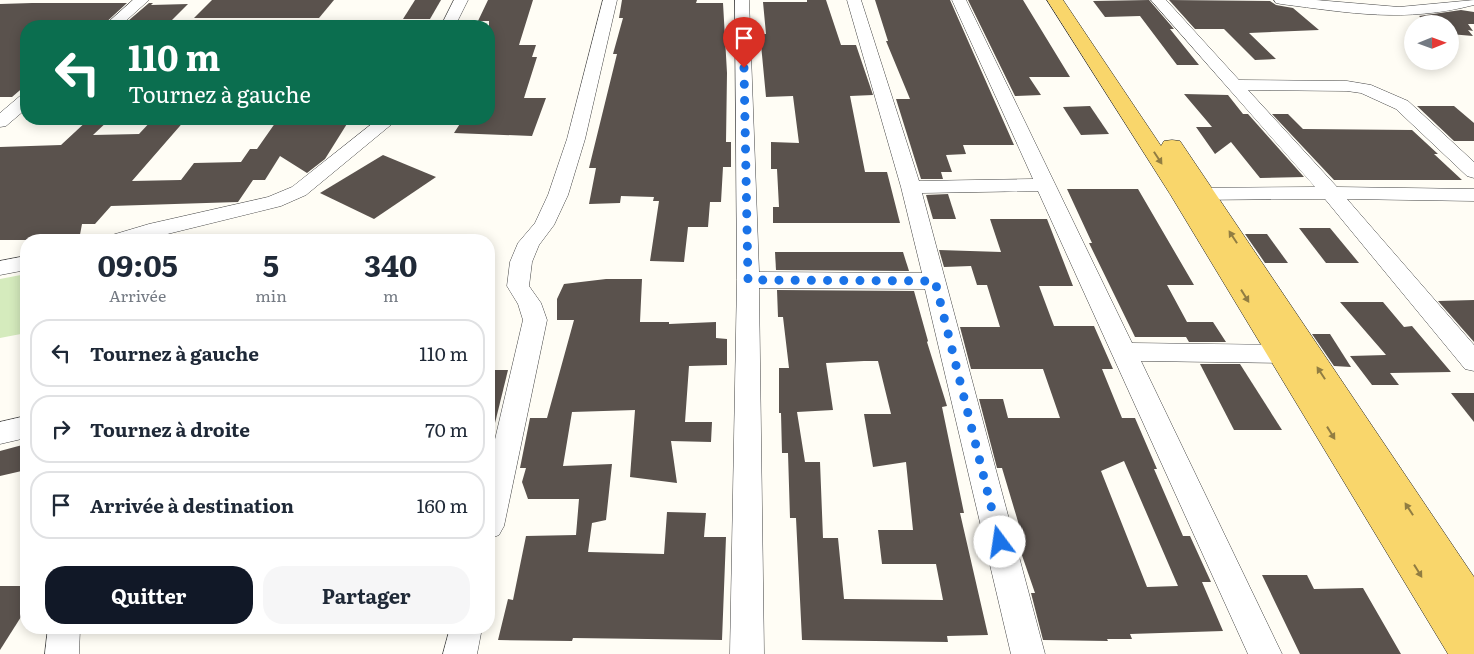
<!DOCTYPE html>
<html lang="fr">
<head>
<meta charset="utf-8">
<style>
  :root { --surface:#fff; --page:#f6f6f7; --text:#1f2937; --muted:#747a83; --line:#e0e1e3; --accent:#111827 }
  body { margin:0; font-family:Literata,serif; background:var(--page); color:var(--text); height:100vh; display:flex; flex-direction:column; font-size:19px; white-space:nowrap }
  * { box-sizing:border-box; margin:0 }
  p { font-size:16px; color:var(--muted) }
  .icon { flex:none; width:28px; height:28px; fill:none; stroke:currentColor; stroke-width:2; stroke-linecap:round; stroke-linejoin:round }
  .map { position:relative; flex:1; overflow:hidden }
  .drawer { position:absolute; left:20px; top:234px; width:475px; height:400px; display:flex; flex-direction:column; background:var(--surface); border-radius:20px; box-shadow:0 2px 12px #0003 }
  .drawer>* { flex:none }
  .guide { position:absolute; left:20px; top:20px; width:475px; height:105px; border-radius:20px; box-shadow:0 2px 12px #0003; background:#0b6e4f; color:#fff; overflow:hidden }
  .needle { width:32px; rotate:89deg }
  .buttons { position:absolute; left:1404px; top:15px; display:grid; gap:10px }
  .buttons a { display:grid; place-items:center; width:55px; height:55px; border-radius:50%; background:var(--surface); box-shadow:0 2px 12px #0003; font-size:25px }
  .pin { position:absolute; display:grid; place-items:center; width:42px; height:42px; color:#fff; margin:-51px -21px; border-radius:50% 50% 50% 0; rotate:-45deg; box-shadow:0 0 5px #0007 }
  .pin .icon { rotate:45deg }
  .me { position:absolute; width:55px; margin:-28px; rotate:346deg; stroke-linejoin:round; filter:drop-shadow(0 0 4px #0008) }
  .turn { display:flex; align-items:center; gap:18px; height:105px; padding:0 25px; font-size:22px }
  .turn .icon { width:65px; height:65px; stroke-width:2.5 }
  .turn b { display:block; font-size:35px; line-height:42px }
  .eta { display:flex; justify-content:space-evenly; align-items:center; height:85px; text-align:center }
  .eta b { font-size:30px; font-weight:700; line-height:35px }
  .action { display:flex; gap:10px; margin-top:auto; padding:10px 25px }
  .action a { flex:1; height:58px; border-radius:20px; background:var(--accent); color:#fff; font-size:20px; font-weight:700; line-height:58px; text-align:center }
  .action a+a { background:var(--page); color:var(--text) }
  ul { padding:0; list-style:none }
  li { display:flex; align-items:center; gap:15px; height:68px; margin:0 10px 8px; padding:0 15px; border:2px solid var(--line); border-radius:20px }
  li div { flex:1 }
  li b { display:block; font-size:19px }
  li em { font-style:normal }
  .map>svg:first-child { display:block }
  .green { fill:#d5ebbd }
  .building { fill:#5a524d; fill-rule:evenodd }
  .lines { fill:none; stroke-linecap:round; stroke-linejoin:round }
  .minor-casing { stroke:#444; stroke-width:1 }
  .major-casing { stroke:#222; stroke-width:1 }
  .minor { fill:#fff; fill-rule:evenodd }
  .major { fill:#f9d66b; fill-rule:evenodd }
  .oneway { fill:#917d42 }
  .route { stroke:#1a73e8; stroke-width:9; stroke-dasharray:0 16.2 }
</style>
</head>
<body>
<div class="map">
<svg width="1474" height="654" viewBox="0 0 1474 654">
  <rect width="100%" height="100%" fill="#fffdf5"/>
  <polygon class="green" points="26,274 26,333 0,338 0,279"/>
  <g class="building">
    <polygon points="212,0 334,0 319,18 194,18"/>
    <polygon points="415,0 441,0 430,19 403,19"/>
    <polygon points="488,0 533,0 519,45 536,45 532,57 537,57 524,98 546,98 532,136 454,133 463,119 489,119 489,21 478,21"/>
    <polygon points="622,0 697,0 696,3 723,3 727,73 726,142 731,142 731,167 723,167 721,202 710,202 708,227 688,227 684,262 650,261 659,201 653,201 654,197 621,196 620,203 589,204 596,168 589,168 617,54 613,54 623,18 619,18"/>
    <polygon points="807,0 826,0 841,45 856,45 873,95 850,96 865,172 887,172 900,223 773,223 773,207 779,207 777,169 771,169 771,142 799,143 793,96 766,97 760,34 766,34 763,2 807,2"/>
    <polygon points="875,0 950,0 1014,145 963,145 966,154 946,155 952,172 941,172 943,179 921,179 896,99 910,99 886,41 888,41"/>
    <polygon points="968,0 1023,0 1070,77 1029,77 1041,95 1015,96"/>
    <polygon points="1149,0 1174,29 1170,29 1199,65 1177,65 1140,16 1105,17 1093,1"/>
    <polygon points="1169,0 1270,1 1276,5 1293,8 1319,30 1249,33 1276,59 1255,60 1224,29 1195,29"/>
    <polygon points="32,3 127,3 102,26 26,26 26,85 12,97 0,97 0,4"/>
    <polygon points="149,3 153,3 151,5 188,4 171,21 128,21"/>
    <polygon points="1461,10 1474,12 1474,24 1468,24 1473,31 1468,30 1473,36 1450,34 1450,24 1426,23 1419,16"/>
    <polygon points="1184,94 1228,95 1243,114 1248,114 1304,177 1260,178 1231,142 1215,154 1196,127 1212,127"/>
    <polygon points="1090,106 1109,134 1081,135 1063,107"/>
    <polygon points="1417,106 1454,106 1474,123 1474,141 1454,141"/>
    <polygon points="1272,114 1288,114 1303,129 1412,130 1438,154 1434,154 1462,180 1334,180"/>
    <polygon points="89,119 110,119 93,135 139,134 153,119 186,119 132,181 181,180 194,163 241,162 250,149 257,149 278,119 350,119 325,159 307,173 280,156 265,180 253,180 238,202 111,206 95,224 82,224 79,240 0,240 0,147 61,145"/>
    <polygon points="383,155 436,177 374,219 320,193"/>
    <polygon points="1067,189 1138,189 1194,285 1167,285 1187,322 1213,322 1226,342 1189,342 1186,337 1135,337 1089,243 1092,243"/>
    <polygon points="948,194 956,219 933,219 926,195"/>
    <path d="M990,219H1047L1073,286H1039L1054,326H1094L1113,369H1102L1122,418H1135L1157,469H1154L1183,536H1190L1211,582H1202L1223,631L1130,634L1132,639H1107L1108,641L1043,640L1031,593H1035L1015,535H1022L1002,468H997L979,399H1003L1008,418H1060L1043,369H971L960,327H1000L987,285H977L971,266L944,267L939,250L1001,252ZM1124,461L1178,586L1147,587L1101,471Z"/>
    <polygon points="1299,228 1330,228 1359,263 1326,263"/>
    <polygon points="1245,234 1267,234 1288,263 1265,263"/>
    <polygon points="775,252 903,252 909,271 776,270"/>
    <polygon points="606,279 642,279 640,322 669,322 669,324 716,322 716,338 727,339 727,365 689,366 685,422 712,422 711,442 671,441 677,483 630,477 635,410 572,412 563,466 612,464 606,520 592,523 588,552 664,554 667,512 706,513 704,537 726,537 722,640 573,638 572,641 498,640 508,599 513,600 526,536 576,535 579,499 528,499 522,482 526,468 520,468 530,418 547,418 574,320 557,320 557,299 564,284"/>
    <path d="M777,290L914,291L928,341L927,342L947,406L942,407L964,513H960L988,635L947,636L948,642L802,640L796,518H790L788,453H782L781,413H779V368H789L783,317H778ZM864,361H878L891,414H864L873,467L906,462L913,530H878L882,564H936L943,600L844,599L838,538H823L820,462H805L797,412L833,410L826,363Z"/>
    <polygon points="1474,300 1474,342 1438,301"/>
    <polygon points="1340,302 1383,302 1404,327 1412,326 1451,372 1390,373 1399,385 1372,385 1350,356 1386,355"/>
    <polygon points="1312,334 1330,334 1351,367 1334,366"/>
    <polygon points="1200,364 1240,364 1282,430 1234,430"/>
    <polygon points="489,370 508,370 495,423 489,423"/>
    <polygon points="1451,393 1474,393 1474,422"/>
    <polygon points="26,444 26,470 0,476 0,451"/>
    <polygon points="1262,575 1307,575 1314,589 1363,588 1401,654 1300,654"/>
    <polygon points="0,586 26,586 26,609 0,650"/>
  </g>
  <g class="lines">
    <defs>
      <g id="minor">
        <polygon points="133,0 149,0 120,26 104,26"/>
        <polygon points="454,0 468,0 455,26 441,26"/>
        <polygon points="603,0 617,0 585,139 568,195 554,225 539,245 532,262 529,286 541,303 547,320 504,526 499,535 489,539 489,465 523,320 518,304 507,286 510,262 518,243 535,223 548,195 567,139"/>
        <polygon points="735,0 749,0 759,272 922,273 901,187 847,0 861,0 919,181 1033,179 952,0 966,0 1132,343 1282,345 1291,348 1294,354 1291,360 1282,363 1141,361 1282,654 1248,654 1038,191 922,193 1045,654 1011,654 925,289 759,288 764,654 730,654 737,280"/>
        <polygon points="1151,0 1166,0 1239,80 1347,81 1371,85 1408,101 1474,162 1474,178 1467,176 1396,109 1361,93 1347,91 1248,90 1337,187 1474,189 1474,201 1347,199 1474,345 1474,371 1465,369 1325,199 1183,200 1176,198 1173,194 1176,190 1183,188 1315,187"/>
        <path d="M1274,0H1316L1399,7L1474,0V5C1404,23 1351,13 1281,4L1276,3Z"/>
        <polygon points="26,95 26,109 6,126 0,127 0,113 20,96"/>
        <polygon points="378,119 398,119 306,195 281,206 143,240 109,240 112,235 149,224 268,197 292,187"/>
        <polygon points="26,256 26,270 0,275 0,261"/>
        <polygon points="26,416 26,438 0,444 0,422"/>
        <polygon points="48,628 80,628 79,654 45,654"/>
        <polygon points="450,628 482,628 477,654 443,654"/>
      </g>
      <polygon id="major" points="1047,0 1063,0 1161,146 1164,141 1172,140 1180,141 1474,577 1474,654 1448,654 1170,194"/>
    </defs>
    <use href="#minor" class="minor-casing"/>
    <use href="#major" class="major-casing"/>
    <use href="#minor" class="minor"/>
    <use href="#major" class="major"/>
  </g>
  <defs><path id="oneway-solid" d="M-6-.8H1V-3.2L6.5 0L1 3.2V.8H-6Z" transform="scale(1.25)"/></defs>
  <g class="oneway">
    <use href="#oneway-solid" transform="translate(1158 158) rotate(57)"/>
    <use href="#oneway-solid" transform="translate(1233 237) rotate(-123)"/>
    <use href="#oneway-solid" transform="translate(1245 296) rotate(58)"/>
    <use href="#oneway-solid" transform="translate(1321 373) rotate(-123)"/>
    <use href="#oneway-solid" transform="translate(1331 433) rotate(58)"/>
    <use href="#oneway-solid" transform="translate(1409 509) rotate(-123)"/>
    <use href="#oneway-solid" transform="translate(1418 571) rotate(58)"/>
  </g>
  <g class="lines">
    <polyline class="route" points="744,68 748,280 935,281 1000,542"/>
  </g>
</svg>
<div class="buttons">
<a><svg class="needle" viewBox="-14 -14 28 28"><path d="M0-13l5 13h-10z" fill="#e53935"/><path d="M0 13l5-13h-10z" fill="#747a83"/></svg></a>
</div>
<div class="pin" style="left:744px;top:68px;background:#d93025"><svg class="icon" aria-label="arrive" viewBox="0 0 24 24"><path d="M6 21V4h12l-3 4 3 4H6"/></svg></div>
<svg class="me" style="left:1000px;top:542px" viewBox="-20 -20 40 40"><circle r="19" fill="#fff"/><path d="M0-13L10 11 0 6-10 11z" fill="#1a73e8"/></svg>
<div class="guide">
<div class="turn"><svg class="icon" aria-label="left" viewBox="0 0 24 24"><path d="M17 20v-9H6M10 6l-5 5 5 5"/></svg><div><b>110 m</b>Tournez à gauche</div></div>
</div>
<section class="drawer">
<div class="eta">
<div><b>09:05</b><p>Arrivée</p></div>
<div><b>5</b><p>min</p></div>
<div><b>340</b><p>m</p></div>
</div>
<ul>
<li><svg class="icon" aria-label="left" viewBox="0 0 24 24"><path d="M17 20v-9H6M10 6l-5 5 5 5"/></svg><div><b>Tournez à gauche</b></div><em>110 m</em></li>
<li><svg class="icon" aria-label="right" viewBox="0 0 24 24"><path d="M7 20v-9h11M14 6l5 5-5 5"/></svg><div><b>Tournez à droite</b></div><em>70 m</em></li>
<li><svg class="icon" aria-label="arrive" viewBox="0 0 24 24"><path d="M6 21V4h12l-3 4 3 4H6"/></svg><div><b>Arrivée à destination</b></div><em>160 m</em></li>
</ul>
<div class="action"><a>Quitter</a><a>Partager</a></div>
</section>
</div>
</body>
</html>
